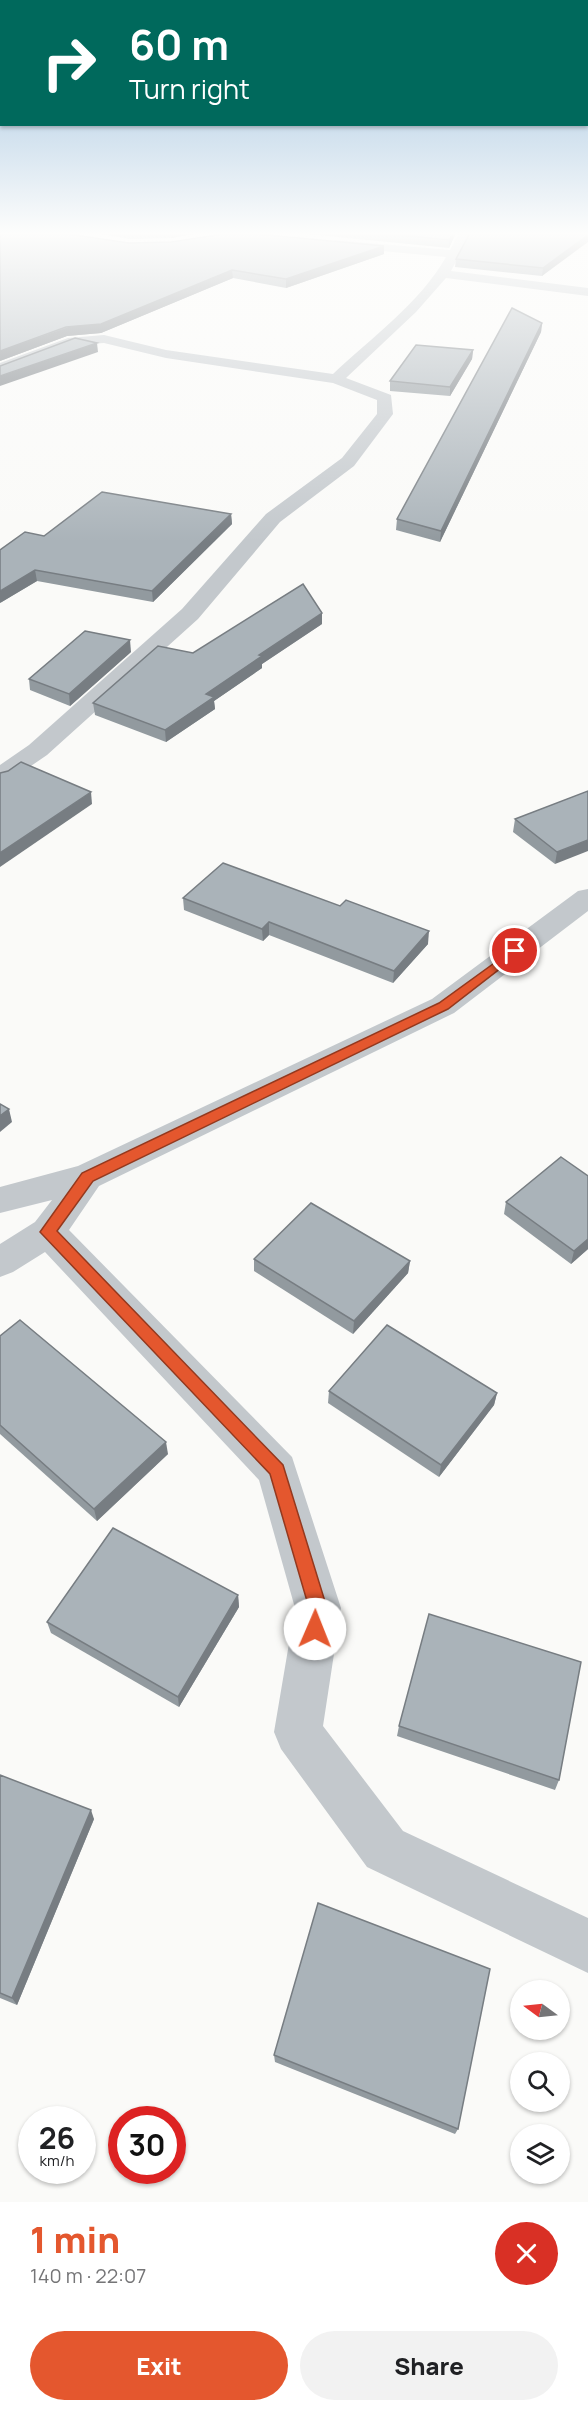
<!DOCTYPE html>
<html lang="en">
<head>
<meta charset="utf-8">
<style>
  :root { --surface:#fff; --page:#f2f2f2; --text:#202124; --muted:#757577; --accent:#e4572e }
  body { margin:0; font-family:Manrope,sans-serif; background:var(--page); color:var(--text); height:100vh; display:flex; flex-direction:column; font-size:22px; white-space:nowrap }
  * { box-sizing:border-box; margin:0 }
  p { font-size:20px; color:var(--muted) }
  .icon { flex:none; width:33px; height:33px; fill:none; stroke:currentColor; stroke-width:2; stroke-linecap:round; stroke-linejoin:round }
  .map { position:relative; height:2202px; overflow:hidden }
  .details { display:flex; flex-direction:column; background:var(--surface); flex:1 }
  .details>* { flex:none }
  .hud { position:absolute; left:0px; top:0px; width:588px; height:126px; box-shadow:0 2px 4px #0004; background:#00695c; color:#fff; overflow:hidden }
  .needle { width:39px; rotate:285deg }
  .buttons { position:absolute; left:510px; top:1980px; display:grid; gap:12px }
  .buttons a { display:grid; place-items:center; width:60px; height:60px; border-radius:50%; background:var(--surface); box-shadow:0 2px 4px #0004; font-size:30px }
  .speed { position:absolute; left:18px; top:2106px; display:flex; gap:12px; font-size:30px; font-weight:700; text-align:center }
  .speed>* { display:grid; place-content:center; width:78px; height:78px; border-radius:50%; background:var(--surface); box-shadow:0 2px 4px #0004; line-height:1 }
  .speed small { font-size:15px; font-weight:400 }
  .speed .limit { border:9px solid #d22; background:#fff; color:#111 }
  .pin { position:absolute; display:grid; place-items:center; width:51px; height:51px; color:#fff; margin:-26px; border:3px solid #fff; border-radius:50%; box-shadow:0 2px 6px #0007 }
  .me { position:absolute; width:66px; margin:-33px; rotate:1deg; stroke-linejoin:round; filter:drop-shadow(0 0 4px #0008) }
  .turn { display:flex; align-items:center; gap:21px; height:126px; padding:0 30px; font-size:27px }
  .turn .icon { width:78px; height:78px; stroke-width:2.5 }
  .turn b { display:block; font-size:42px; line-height:51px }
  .round { display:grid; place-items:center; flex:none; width:63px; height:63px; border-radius:32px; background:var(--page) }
  .overview { display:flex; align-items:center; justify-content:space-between; height:102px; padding:0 30px }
  h1 { font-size:36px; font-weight:800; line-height:45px; color:var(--accent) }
  .primary-button { display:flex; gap:12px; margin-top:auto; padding:12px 30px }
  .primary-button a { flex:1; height:69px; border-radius:36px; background:var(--accent); color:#fff; font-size:24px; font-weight:800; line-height:69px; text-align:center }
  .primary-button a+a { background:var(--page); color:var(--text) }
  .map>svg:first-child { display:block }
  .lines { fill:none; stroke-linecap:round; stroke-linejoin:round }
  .minor { fill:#c3c8cc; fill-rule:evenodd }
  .wall { fill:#929a9f }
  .shaded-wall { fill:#777d82 }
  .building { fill:#aab3b9; stroke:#777d82; stroke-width:1.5 }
  .route { fill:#e4572e; stroke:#94391e; stroke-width:1.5 }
</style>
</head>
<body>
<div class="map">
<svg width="588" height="2202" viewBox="0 0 588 2202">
  <rect width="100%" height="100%" fill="#fafaf8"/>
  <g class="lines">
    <g class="minor">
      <path d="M459,233H471L451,271L588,288V296L446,278L416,312L346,378L391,395L393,414L354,466L280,522L198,619L47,755L9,781L0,784V765L29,745L182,609L266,514L342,458L377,414V400L333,383L166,358L104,343L75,345L0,373V363L68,338L104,335L166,350L333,374C371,338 420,303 446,257L339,247L333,243L335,240L450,250Z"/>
      <polygon points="588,889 588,911 454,1013 99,1186 69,1230 292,1457 341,1608 323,1726 403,1831 588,1918 588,1973 367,1867 281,1749 274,1732 295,1608 259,1480 45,1252 13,1272 0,1277 0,1244 35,1222 52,1200 0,1213 0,1187 78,1166 432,999 578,891"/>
    </g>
  </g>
  <g class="wall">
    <polygon points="0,233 129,243 384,254 286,288 233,278 101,333 67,336 0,361"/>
    <polygon points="94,233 199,233 171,238 130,239"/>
    <polygon points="297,233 456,233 449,248"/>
    <polygon points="588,233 542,276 455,267 456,259"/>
    <polygon points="542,323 541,332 440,542 396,530 397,519"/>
    <polygon points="473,350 472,359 450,396 390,391 390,381"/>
    <polygon points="231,514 232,524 153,602 37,581 0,603 44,536"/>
    <polygon points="322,624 262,664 262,668 214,701 215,709 166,742 95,715 93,703 193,653"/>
    <polygon points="131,652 70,706 30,690 29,679"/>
    <polygon points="588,791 555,864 513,832 515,819"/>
    <polygon points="183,898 428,944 393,983 269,935 263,941 184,910"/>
    <polygon points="588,1176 588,1249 571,1264 504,1214 506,1202"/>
    <polygon points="254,1259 410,1261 408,1273 353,1334 254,1271"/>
    <polygon points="0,1336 168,1454 97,1521 0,1434"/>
    <polygon points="329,1391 497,1393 494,1405 439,1477 328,1403"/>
    <polygon points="238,1595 239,1607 179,1707 51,1633 47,1622"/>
    <polygon points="399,1726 559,1780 555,1790 397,1736"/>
    <polygon points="0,1775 94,1819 17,2005 0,1998"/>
    <polygon points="274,2055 458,2129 455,2134 275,2062"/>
  </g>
  <g class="shaded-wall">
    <polygon points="171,233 199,233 171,238"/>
    <polygon points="453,233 456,233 449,248 449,240"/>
    <polygon points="588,235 588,242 542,276 543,268"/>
    <polygon points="384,246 384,254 286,288 286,279"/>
    <polygon points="232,270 233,278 101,333 67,336 0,361 0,351"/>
    <polygon points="542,323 541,332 440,542 441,531"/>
    <polygon points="97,343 98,352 0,386 0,376"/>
    <polygon points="473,350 472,359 450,396 450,387"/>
    <polygon points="231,514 232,524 153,602 152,591"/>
    <polygon points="35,570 37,581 0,603 0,591"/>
    <polygon points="322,613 322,624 262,664 262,668 214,701 215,709 166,742 165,730 206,694 259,655"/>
    <polygon points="130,640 131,652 70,706 69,694"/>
    <polygon points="91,792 92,804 0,867 0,853"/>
    <polygon points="588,840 588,851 555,864 557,852"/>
    <polygon points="269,922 269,935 263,941 262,929"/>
    <polygon points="429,931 428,944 393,983 394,971"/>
    <polygon points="9,1109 12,1122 0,1132 0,1116"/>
    <polygon points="588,1239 588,1249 571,1264 574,1251"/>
    <polygon points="410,1261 408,1273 353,1334 354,1321"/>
    <polygon points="497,1393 494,1405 439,1477 441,1465"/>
    <polygon points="166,1442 168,1454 97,1521 94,1509"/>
    <polygon points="238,1595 239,1607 179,1707 178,1697"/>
    <polygon points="91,1810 94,1819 17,2005 12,1998"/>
  </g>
  <g class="building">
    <polygon points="0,233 61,233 129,243 171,242 230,233 245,233 384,246 286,279 232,270 101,324 66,327 0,351"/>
    <polygon points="380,233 453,233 449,240"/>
    <polygon points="470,233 588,233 588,235 543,268 456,259"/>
    <polygon points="512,308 542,323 441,531 397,519"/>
    <polygon points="75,338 97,343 0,376 0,366"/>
    <polygon points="416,345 473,350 450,387 390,381"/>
    <polygon points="102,492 231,514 152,591 35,570 0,591 0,550 25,532 44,536"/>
    <polygon points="303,584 322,613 259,655 262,656 206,694 214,697 165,730 93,703 158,646 193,653"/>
    <polygon points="85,631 130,640 69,694 29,679"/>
    <polygon points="21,762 91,792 0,853 0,773 8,771"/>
    <polygon points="588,791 588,840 557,852 515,819"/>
    <polygon points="223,863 340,906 346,900 429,931 394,971 269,922 262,929 183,898"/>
    <polygon points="0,1104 9,1109 0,1116"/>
    <polygon points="561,1157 588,1176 588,1239 574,1251 506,1202"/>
    <polygon points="311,1203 410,1261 354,1321 254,1259"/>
    <polygon points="20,1320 166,1442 94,1509 0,1425 0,1336"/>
    <polygon points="387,1325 497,1393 441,1465 329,1391"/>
    <polygon points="113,1528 238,1595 178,1697 47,1622"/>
    <polygon points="429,1614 581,1662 559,1780 399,1726"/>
    <polygon points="0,1775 91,1810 12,1998 0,1993"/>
    <polygon points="318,1903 490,1969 458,2129 274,2055"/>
  </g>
  <linearGradient id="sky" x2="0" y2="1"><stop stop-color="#96bcdc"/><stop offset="0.43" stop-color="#fdfdfc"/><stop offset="1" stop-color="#fdfdfc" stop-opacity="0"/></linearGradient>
  <rect width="588" height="542" fill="url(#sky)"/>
  <polygon class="route" points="515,948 521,951 519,954 448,1009 93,1181 57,1231 283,1465 327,1608 321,1636 315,1638 308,1636 305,1629 309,1608 270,1474 40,1232 82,1173 439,1003"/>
</svg>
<div class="buttons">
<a><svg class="needle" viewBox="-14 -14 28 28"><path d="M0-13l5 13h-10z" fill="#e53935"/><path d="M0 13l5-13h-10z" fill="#757577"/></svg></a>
<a><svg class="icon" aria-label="search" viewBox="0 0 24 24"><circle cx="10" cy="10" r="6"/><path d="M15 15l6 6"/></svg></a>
<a><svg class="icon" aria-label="layers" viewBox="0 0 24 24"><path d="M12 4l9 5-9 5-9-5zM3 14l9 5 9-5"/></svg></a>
</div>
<div class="speed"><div>26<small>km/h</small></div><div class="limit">30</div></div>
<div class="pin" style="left:515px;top:951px;background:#d93025"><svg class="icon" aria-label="arrive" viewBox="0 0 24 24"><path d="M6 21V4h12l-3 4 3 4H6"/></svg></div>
<svg class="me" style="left:315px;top:1629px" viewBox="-20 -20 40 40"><circle r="19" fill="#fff"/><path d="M0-13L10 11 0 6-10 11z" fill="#e4572e"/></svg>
<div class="hud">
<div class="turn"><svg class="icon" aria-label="right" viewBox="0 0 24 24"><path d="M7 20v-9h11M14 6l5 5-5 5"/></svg><div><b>60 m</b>Turn right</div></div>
</div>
</div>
<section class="details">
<div class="overview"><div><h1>1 min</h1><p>140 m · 22:07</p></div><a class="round" style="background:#d93025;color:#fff"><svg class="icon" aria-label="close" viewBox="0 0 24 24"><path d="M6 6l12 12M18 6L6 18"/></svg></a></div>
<div class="primary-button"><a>Exit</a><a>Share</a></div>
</section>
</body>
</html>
